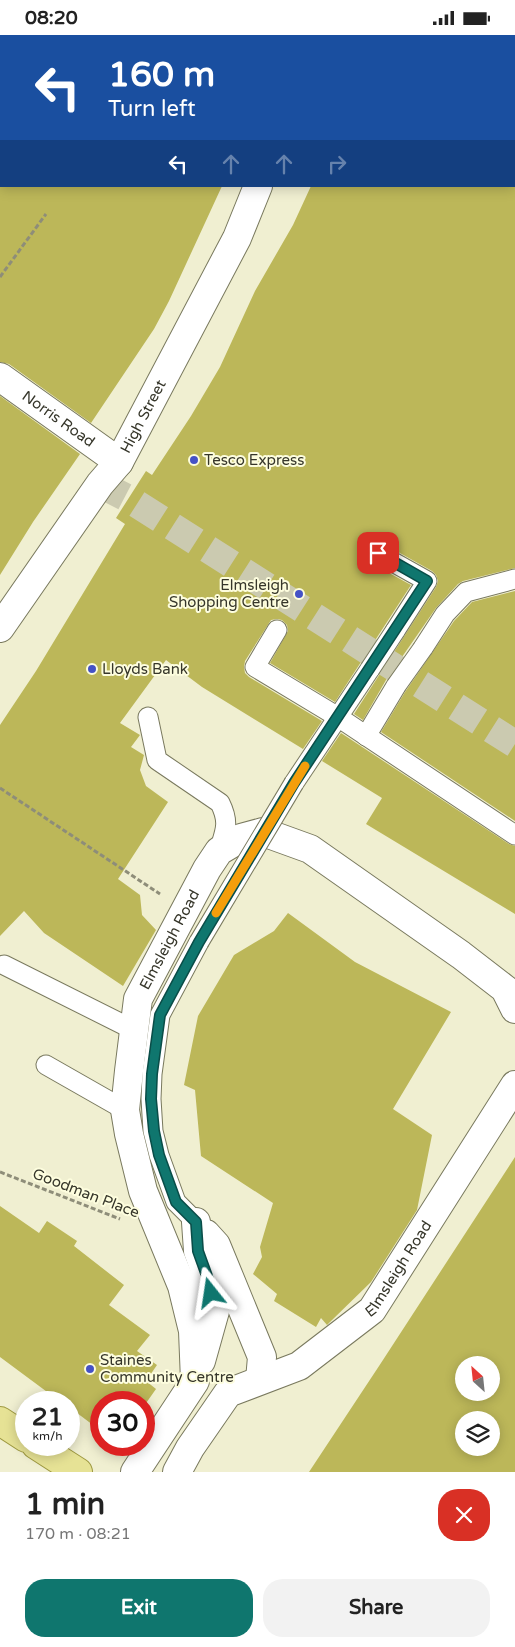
<!DOCTYPE html>
<html lang="en">
<head>
<meta charset="utf-8">
<style>
  :root { --surface:#fff; --page:#f2f2f2; --text:#222; --muted:#767676; --accent:#0f766e }
  body { margin:0; font-family:"Varela Round",sans-serif; background:var(--page); color:var(--text); height:100vh; display:flex; flex-direction:column; font-size:19px; white-space:nowrap }
  * { box-sizing:border-box; margin:0 }
  p { font-size:16px; color:var(--muted) }
  .icon { flex:none; width:28px; height:28px; fill:none; stroke:currentColor; stroke-width:2; stroke-linecap:round; stroke-linejoin:round }
  .map { position:relative; height:1437px; overflow:hidden }
  .sheet { display:flex; flex-direction:column; background:var(--surface); flex:1 }
  .sheet>* { flex:none }
  .guide { position:absolute; left:0px; top:0px; width:515px; height:152px; box-shadow:0 2px 12px #0003; background:#1a4fa0; color:#fff; overflow:hidden }
  .needle { width:32px; rotate:333deg }
  .fabs { position:absolute; left:455px; top:1321px; display:grid; gap:10px }
  .fabs a { display:grid; place-items:center; width:45px; height:45px; border-radius:50%; background:var(--surface); box-shadow:0 2px 12px #0003; font-size:25px }
  .speed { position:absolute; left:15px; top:1356px; display:flex; gap:10px; font-size:25px; font-weight:700; text-align:center }
  .speed>* { display:grid; place-content:center; width:65px; height:65px; border-radius:50%; background:var(--surface); box-shadow:0 2px 12px #0003; line-height:1 }
  .speed small { font-size:12px; font-weight:400 }
  .speed .limit { border:8px solid #d22; background:#fff; color:#111 }
  .pin { position:absolute; display:grid; place-items:center; width:42px; height:42px; color:#fff; margin:-21px; border-radius:10px; box-shadow:0 2px 8px #0006 }
  .me { position:absolute; width:55px; margin:-28px; rotate:345deg; stroke-linejoin:round; filter:drop-shadow(0 0 4px #0008) }
  .turn { display:flex; align-items:center; gap:18px; height:105px; padding:0 25px; font-size:22px }
  .turn .icon { width:65px; height:65px; stroke-width:2.5 }
  .turn b { display:block; font-size:35px; line-height:42px }
  .lanes { display:flex; align-items:center; height:48px; padding:0 25px; background:#0003; justify-content:center; gap:25px; direction:ltr }
  .lanes .off { opacity:.35 }
  .round { display:grid; place-items:center; flex:none; width:52px; height:52px; border-radius:20px; background:var(--page) }
  .head { display:flex; align-items:center; justify-content:space-between; height:85px; padding:0 25px }
  h1 { font-size:30px; font-weight:800; line-height:38px }
  .primary-button { display:flex; gap:10px; margin-top:auto; padding:10px 25px }
  .primary-button a { flex:1; height:58px; border-radius:20px; background:var(--accent); color:#fff; font-size:20px; font-weight:800; line-height:58px; text-align:center }
  .primary-button a+a { background:var(--page); color:var(--text) }
  .status { display:flex; justify-content:space-between; align-items:center; height:35px; padding:0 25px; background:var(--surface); direction:ltr }
  .status svg { height:14px; fill:currentColor }
  .map>svg:first-child { display:block }
  .building { fill:#bcb759; fill-rule:evenodd }
  .lines { fill:none; stroke-linecap:round; stroke-linejoin:round }
  .pedestrian-tunnel { stroke:#cbcab0; stroke-width:28; stroke-dasharray:28 14; stroke-linecap:butt }
  .service-casing { stroke:#79795e; stroke-width:21 }
  .pedestrian-casing { stroke:#79795e; stroke-width:30 }
  .minor-casing { stroke:#79795e; stroke-width:30 }
  .primary-casing { stroke:#9e9941; stroke-width:30 }
  .path { stroke:#8e8d79; stroke-width:3; stroke-dasharray:5 2.5; stroke-linecap:butt }
  .service { stroke:#fff; stroke-width:19 }
  .pedestrian { stroke:#fff; stroke-width:28 }
  .minor { stroke:#fff; stroke-width:28 }
  .primary { stroke:#e6e295; stroke-width:28 }
  .service-bridge-casing { stroke:#79795e; stroke-width:21; stroke-linecap:butt }
  .service-bridge { stroke:#fff; stroke-width:19 }
  .route-casing { stroke:#0a4d48; stroke-width:12 }
  .route { stroke:#0f766e; stroke-width:9 }
  .slow { stroke:#f59e0b; stroke-width:9 }
  .poi-dot { fill:#4552c6; stroke:#fdfdde; stroke-width:2 }
  .labels { text-anchor:middle; stroke-width:4; stroke-linejoin:round; paint-order:stroke }
  .street-label { font-size:15px; fill:#36362a; stroke:#fdfdde }
  .poi-label { font-size:15px; fill:#36362a; stroke:#fdfdde; text-anchor:start }
</style>
</head>
<body>
<div class="status"><b>08:20</b><svg viewBox="0 0 49 12"><path d="M0 12V9h3v3zM5 12V6h3v6zM10 12V3h3v9zM15 12V0h3v12zM26 1h20v11H26zM47 4h2v5h-2z"/></svg></div>
<div class="map">
<svg width="515" height="1437" viewBox="0 0 515 1437">
  <rect width="100%" height="100%" fill="#f0efd1"/>
  <g class="building">
    <polygon points="0,151 222,151 169,266 154,294 91,388 9,329 0,327"/>
    <polygon points="311,151 515,151 515,533 463,546 458,549 436,573 386,645 363,685 354,679 436,552 438,546 436,540 432,536 382,508 376,507 372,508 367,512 366,519 367,523 371,528 411,550 335,667 270,628 288,596 287,590 282,585 277,584 271,585 245,626 244,632 245,638 249,642 322,686 303,714 202,652 166,625 120,688 140,700 131,712 144,720 140,735 146,751 168,767 118,844 140,860 142,880 156,895 123,951 44,898 24,876 0,901 0,690 36,636 125,489 116,483 146,436 152,440 191,381 220,332 255,256 293,190"/>
    <polygon points="0,361 80,419 33,487 0,540"/>
    <polygon points="515,556 515,786 381,697 405,657 454,586 472,567"/>
    <polygon points="341,698 509,809 515,811 515,879 366,789 382,763 322,726"/>
    <polygon points="288,878 355,927 451,977 393,1074 432,1100 417,1175 371,1247 330,1287 327,1290 321,1283 316,1292 274,1266 277,1259 253,1239 262,1222 260,1212 273,1168 201,1121 195,1055 184,1050 198,981 234,920 274,896"/>
    <path d="M515,1122V1437H309L381,1328ZM464,1330H491V1358H464ZM464,1385H491V1412H464Z"/>
    <polygon points="0,1171 39,1198 47,1186 77,1206 74,1211 124,1250 109,1270 150,1300 137,1316 157,1330 146,1346 156,1354 144,1371 144,1368 101,1368 101,1396 69,1372 69,1368 62,1368 0,1322"/>
  </g>
  <g class="lines">
    <polyline class="pedestrian-tunnel" points="100,449 129,464 515,709"/>
    <defs>
      <g id="service">
        <polyline points="0,0 1,2"/>
        <polyline points="16,1 17,0"/>
        <polyline points="0,70 1,68"/>
        <polyline points="377,518 427,546 395,596"/>
        <polyline points="277,595 255,632 338,682 515,800"/>
        <polyline points="423,613 445,579 466,557 515,544"/>
        <path d="M148,682L157,725L220,768C230,788 225,796 219,816"/>
        <polyline points="366,701 396,651"/>
        <polyline points="294,748 370,634"/>
        <polyline points="4,930 134,995"/>
        <polyline points="46,1030 125,1075"/>
        <polyline points="196,1187 176,1167 159,1120 153,1096 151,1064 152,1039 160,980 199,907"/>
      </g>
      <g id="pedestrian">
        <polyline points="318,1 318,0"/>
        <path id="s1" d="M0,342L119,427"/>
        <path id="s2" d="M0,593L100,449L119,427L237,203L258,151"/>
      </g>
      <g id="minor">
        <polyline points="196,1187 198,1216 207,1241 215,1276 201,1326"/>
        <polyline points="206,1199 216,1210 262,1322 260,1345"/>
        <path id="s3" d="M135,1437L195,1346L193,1296L182,1251L143,1156L129,1099L125,1075L129,1036L138,964L207,834L219,816L241,803L263,797L310,814L461,920L505,954L515,974"/>
        <path id="s4" d="M177,1437L190,1413L228,1358L299,1331L372,1275L515,1050"/>
      </g>
      <g id="primary">
        <polyline points="464,0 465,1"/>
        <polyline points="514,37 515,38"/>
        <polyline points="0,1386 26,1403"/>
        <polyline points="36,1410 78,1437"/>
      </g>
    </defs>
    <use href="#service" class="service-casing"/>
    <use href="#pedestrian" class="pedestrian-casing"/>
    <use href="#minor" class="minor-casing"/>
    <use href="#primary" class="primary-casing"/>
    <g class="path">
      <polyline points="0,242 46,179"/>
      <polyline points="0,753 160,859"/>
      <polyline points="0,1137 120,1184"/>
    </g>
    <use href="#service" class="service"/>
    <use href="#pedestrian" class="pedestrian"/>
    <use href="#minor" class="minor"/>
    <use href="#primary" class="primary"/>
    <defs>
      <g id="service-bridge">
        <polyline points="370,634 395,596"/>
        <polyline points="396,651 423,613"/>
        <polyline points="199,907 294,748"/>
      </g>
    </defs>
    <use href="#service-bridge" class="service-bridge-casing"/>
    <use href="#service-bridge" class="service-bridge"/>
  </g>
  <g class="lines">
    <defs>
      <polyline id="route" points="211,1258 207,1241 198,1216 196,1187 176,1167 159,1120 154,1096 151,1064 152,1039 160,980 199,907 294,748 427,546 378,518"/>
    </defs>
    <use href="#route" class="route-casing"/>
    <use href="#route" class="route"/>
    <polyline class="slow" points="216,878 305,731"/>
  </g>
  <g class="poi-dot">
    <circle cx="194" cy="425" r="5"/>
    <circle cx="299" cy="559" r="5"/>
    <circle cx="92" cy="634" r="5"/>
    <circle cx="90" cy="1334" r="5"/>
  </g>
  <g class="labels">
    <g class="street-label">
      <text dy="5" stroke="none"><textPath href="#s2" startOffset="256">High Street</textPath></text>
      <text dy="5" stroke="none"><textPath href="#s1" startOffset="72">Norris Road</textPath></text>
      <text dy="5" stroke="none"><textPath href="#s3" startOffset="570">Elmsleigh Road</textPath></text>
      <text transform="translate(86 1158) rotate(21)" y="5">Goodman Place</text>
      <text dy="5" stroke="none"><textPath href="#s4" startOffset="311">Elmsleigh Road</textPath></text>
    </g>
    <g class="poi-label">
      <text x="204" y="430">Tesco Express</text>
      <text x="289" y="555" text-anchor="end">Elmsleigh<tspan x="289" dy="17">Shopping Centre</tspan></text>
      <text x="102" y="639">Lloyds Bank</text>
      <text x="100" y="1330">Staines<tspan x="100" dy="17">Community Centre</tspan></text>
    </g>
  </g>
</svg>
<div class="fabs">
<a><svg class="needle" viewBox="-14 -14 28 28"><path d="M0-13l5 13h-10z" fill="#e53935"/><path d="M0 13l5-13h-10z" fill="#767676"/></svg></a>
<a><svg class="icon" aria-label="layers" viewBox="0 0 24 24"><path d="M12 4l9 5-9 5-9-5zM3 14l9 5 9-5"/></svg></a>
</div>
<div class="speed"><div>21<small>km/h</small></div><div class="limit">30</div></div>
<div class="pin" style="left:378px;top:518px;background:#d93025"><svg class="icon" aria-label="arrive" viewBox="0 0 24 24"><path d="M6 21V4h12l-3 4 3 4H6"/></svg></div>
<svg class="me" style="left:211px;top:1258px" viewBox="-20 -20 40 40"><path d="M0-17L14 15 0 8-14 15z" fill="#0f766e" stroke="#fff" stroke-width="4"/></svg>
<div class="guide">
<div class="turn"><svg class="icon" aria-label="left" viewBox="0 0 24 24"><path d="M17 20v-9H6M10 6l-5 5 5 5"/></svg><div><b>160 m</b>Turn left</div></div>
<div class="lanes"><svg class="icon" aria-label="left" viewBox="0 0 24 24"><path d="M17 20v-9H6M10 6l-5 5 5 5"/></svg><svg class="icon off" aria-label="ahead" viewBox="0 0 24 24"><path d="M12 20V5M6 11l6-6 6 6"/></svg><svg class="icon off" aria-label="ahead" viewBox="0 0 24 24"><path d="M12 20V5M6 11l6-6 6 6"/></svg><svg class="icon off" aria-label="right" viewBox="0 0 24 24"><path d="M7 20v-9h11M14 6l5 5-5 5"/></svg></div>
</div>
</div>
<section class="sheet">
<div class="head"><div><h1>1 min</h1><p>170 m · 08:21</p></div><a class="round" style="background:#d93025;color:#fff"><svg class="icon" aria-label="close" viewBox="0 0 24 24"><path d="M6 6l12 12M18 6L6 18"/></svg></a></div>
<div class="primary-button"><a>Exit</a><a>Share</a></div>
</section>
</body>
</html>
